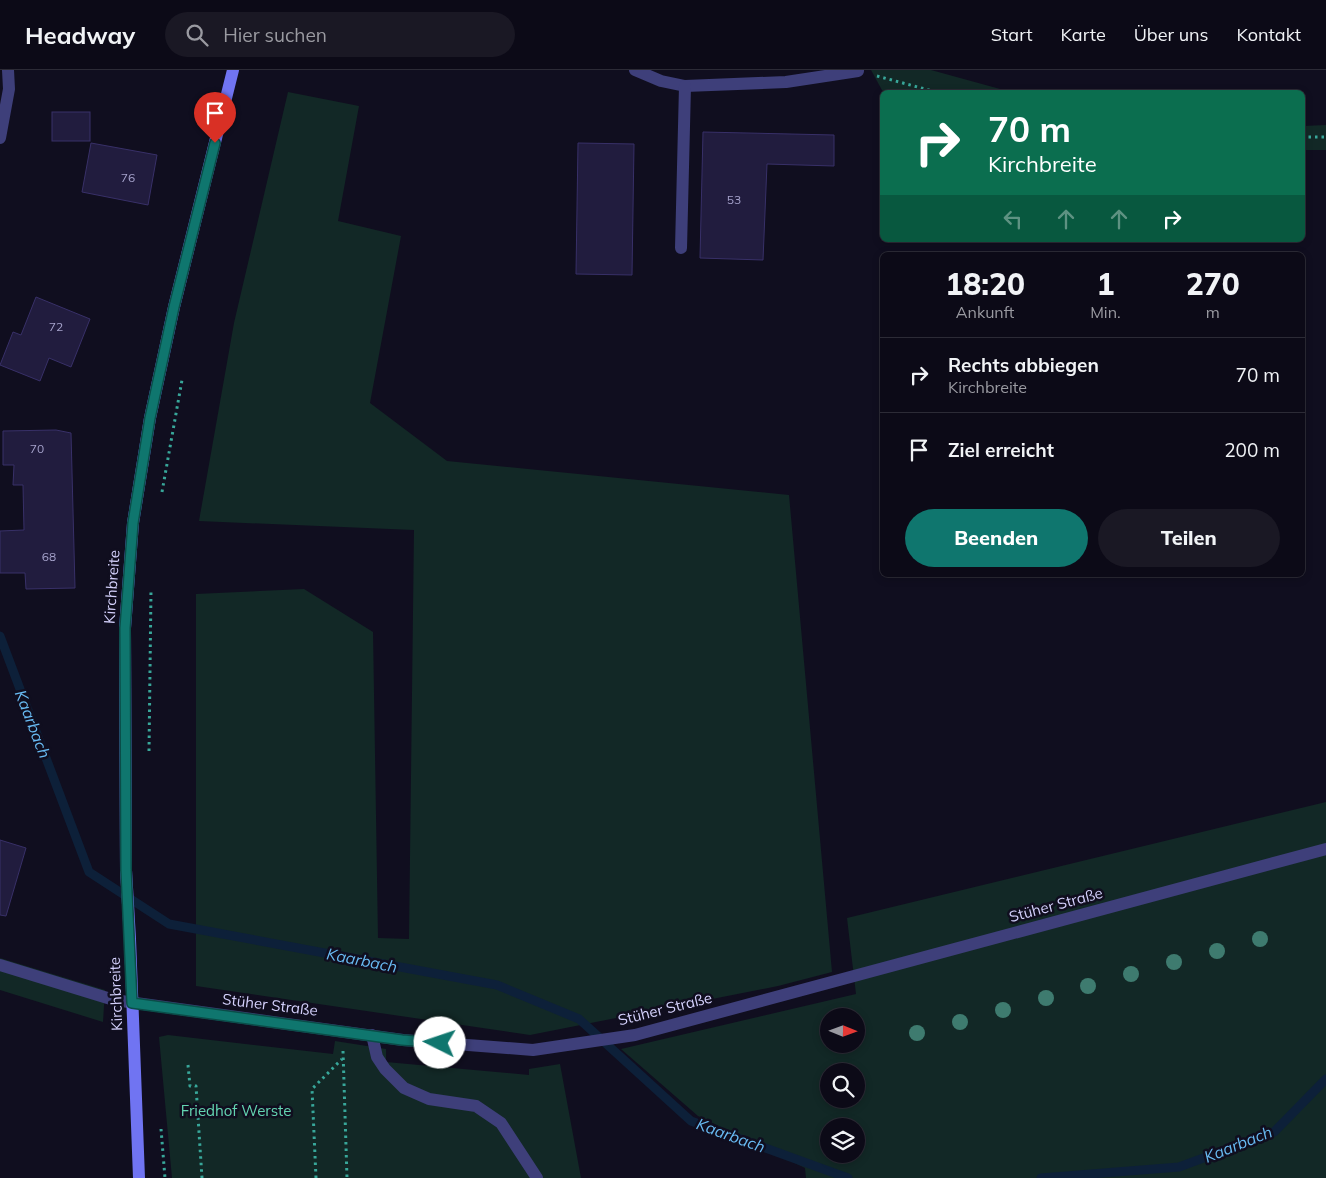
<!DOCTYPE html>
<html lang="de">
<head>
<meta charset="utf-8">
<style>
  :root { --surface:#0c0a17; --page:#1a1824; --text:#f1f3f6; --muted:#9a9aa1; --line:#2c2b36; --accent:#0f766e }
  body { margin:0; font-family:Mulish,sans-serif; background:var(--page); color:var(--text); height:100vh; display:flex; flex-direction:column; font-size:19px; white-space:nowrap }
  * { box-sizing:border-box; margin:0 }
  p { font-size:16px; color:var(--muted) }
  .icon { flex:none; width:28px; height:28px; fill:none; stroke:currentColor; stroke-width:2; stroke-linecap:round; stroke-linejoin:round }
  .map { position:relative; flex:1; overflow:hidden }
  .side { position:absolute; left:880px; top:182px; width:425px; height:325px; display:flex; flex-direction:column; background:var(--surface); border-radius:8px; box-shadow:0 2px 8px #0003,0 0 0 1px var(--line) }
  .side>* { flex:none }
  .top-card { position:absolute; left:880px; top:20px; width:425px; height:152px; border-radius:8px; box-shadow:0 2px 8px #0003,0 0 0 1px var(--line); background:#0b6e4f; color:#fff; overflow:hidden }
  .needle { width:32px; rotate:91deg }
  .buttons { position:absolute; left:820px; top:938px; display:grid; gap:10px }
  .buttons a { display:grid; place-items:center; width:45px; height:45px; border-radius:50%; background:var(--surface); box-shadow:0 2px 8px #0003,0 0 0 1px var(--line); font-size:25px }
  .pin { position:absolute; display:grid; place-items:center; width:42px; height:42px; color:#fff; margin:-51px -21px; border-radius:50% 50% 50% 0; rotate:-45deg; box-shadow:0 0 5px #0007 }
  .pin .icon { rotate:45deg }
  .me { position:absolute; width:55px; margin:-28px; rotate:274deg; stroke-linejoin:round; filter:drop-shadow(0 0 4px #0008) }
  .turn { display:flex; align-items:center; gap:18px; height:105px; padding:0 25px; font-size:22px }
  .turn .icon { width:65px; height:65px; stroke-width:2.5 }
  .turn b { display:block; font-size:35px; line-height:42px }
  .lanes { display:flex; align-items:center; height:48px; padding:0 25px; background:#0003; justify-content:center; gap:25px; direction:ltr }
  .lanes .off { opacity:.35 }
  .eta { display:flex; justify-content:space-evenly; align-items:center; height:85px; text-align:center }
  .eta b { font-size:30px; font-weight:800; line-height:35px }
  .action { display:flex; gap:10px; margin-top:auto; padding:10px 25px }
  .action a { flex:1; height:58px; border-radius:30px; background:var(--accent); color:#fff; font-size:20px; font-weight:800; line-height:58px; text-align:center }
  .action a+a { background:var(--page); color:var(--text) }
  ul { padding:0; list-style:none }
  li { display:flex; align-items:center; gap:15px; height:75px; padding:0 25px; border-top:1px solid var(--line) }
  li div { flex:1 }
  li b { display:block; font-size:19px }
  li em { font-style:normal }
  header { display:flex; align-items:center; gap:30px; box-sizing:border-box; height:70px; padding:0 25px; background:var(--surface); border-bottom:1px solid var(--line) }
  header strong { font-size:24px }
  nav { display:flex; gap:28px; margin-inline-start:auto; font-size:18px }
  .search { width:350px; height:45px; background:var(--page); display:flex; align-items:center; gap:12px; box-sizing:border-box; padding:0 18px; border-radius:28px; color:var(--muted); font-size:19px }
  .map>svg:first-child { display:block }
  .green { fill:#122826; fill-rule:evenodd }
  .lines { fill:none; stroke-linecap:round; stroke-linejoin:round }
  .stream { stroke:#0d2039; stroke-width:9 }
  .building { fill:#211c3e; stroke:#383068 }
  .path { stroke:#38a79a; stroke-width:3; stroke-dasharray:2.5 4; stroke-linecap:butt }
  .lane { stroke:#3e3f7a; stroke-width:12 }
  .street { stroke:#3e3f7a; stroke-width:12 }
  .secondary { stroke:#7074f2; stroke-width:12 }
  .tree { fill:#3e7b6f }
  .route-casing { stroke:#0a4d48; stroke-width:12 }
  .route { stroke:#0f766e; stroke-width:9 }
  .labels { text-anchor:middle; stroke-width:5; stroke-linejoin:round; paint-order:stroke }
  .number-label { font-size:12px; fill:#a6a3cc }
  .street-label { font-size:15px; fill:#d3d0fb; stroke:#100e1f }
  .park-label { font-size:15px; fill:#63d4b1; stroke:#100e1f }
  .water-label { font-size:16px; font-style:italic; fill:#68baf2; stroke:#100e1f }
</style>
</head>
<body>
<header>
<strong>Headway</strong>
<div class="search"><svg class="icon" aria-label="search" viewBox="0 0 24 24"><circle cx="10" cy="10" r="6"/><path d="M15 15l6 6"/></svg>Hier suchen</div>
<nav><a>Start</a><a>Karte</a><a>Über uns</a><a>Kontakt</a></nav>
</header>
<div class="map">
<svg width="1326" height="1108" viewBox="0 0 1326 1108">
  <rect width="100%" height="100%" fill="#100e1f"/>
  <g class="green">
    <polygon points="871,0 931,0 1011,22 883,22"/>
    <polygon points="288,22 359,36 338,151 401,166 370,333 447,391 789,425 832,902 778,916 530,965 196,916 196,524 304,519 373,562 378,868 409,869 414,460 199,451 234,253"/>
    <polygon points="1326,55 1326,80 1303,80 1303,56"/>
    <path d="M1326,732V1108H806L805,1098L698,1046L621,979L856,924L847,848ZM829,946H856V974H829ZM829,1001H856V1029H829ZM829,1056H856V1084H829Z"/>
    <polygon points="0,888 105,920 103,952 0,920"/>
    <polygon points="168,965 333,984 335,971 386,979 386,992 529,1005 529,999 560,994 581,1108 172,1108 159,967"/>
  </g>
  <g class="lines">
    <g class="stream">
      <polyline points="0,566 89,802 169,854 497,915 579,949 691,1051 848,1108"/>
      <polyline points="1041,1108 1179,1097 1274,1062 1326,1009"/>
    </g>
  </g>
  <g class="building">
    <rect x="52" y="42" width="38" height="29"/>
    <polygon points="703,62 834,65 834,96 767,94 763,190 700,188"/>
    <polygon points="91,73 157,85 148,135 82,122"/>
    <polygon points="578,73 634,74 632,205 576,204"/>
    <polygon points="36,227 90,249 71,297 49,288 40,311 0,295 13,262 21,265"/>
    <polygon points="56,360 71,363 75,518 26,519 25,503 0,503 0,461 24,460 23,415 13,415 14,395 3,395 3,361"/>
    <polygon points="0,770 26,778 6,846 0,845"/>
  </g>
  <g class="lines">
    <g class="path">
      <polyline points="877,6 936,22"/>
      <polyline points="1302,67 1326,67"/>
      <polyline points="162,422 182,310"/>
      <polyline points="149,681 151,520"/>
      <polyline points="343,981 347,1108"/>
      <polyline points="188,995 190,1016 196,1016 202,1108"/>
      <polyline points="161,1059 165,1108"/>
      <polyline points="316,1108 312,1019 342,989"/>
    </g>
    <g class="lane">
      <polyline points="635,0 661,11 685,16 786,12 858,1"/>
      <polyline points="681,178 685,16"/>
      <polyline points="372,965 377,987 385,999 404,1018 429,1029 476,1036 501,1053 537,1108"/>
    </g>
    <g class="street">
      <polyline points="0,68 9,19 8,0"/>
      <polyline points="0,895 114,930 403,970 533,980 635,965 1326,779"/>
    </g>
    <polyline class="secondary" points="139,1108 130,869 126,800 125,558 133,453 150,348 174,237 233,0"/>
  </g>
  <g class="tree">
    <circle cx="1260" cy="869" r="8"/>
    <circle cx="1217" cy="881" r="8"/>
    <circle cx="1174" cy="892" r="8"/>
    <circle cx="1131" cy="904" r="8"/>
    <circle cx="1088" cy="916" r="8"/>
    <circle cx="1046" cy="928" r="8"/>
    <circle cx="1003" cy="940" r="8"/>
    <circle cx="960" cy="952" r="8"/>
    <circle cx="917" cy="963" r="8"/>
  </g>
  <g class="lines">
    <defs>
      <polyline id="route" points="215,73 174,237 150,348 133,453 125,558 126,800 132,933 402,970 440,973"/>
    </defs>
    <use href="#route" class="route-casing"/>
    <use href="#route" class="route"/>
  </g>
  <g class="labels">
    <g class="number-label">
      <text x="128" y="112">76</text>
      <text x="734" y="134">53</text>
      <text x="56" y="261">72</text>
      <text x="37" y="383">70</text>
      <text x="49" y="491">68</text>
    </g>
    <g class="street-label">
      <text transform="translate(112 517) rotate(-86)" y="5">Kirchbreite</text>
      <text transform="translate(1056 835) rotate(-15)" y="5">Stüher Straße</text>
      <text transform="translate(116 924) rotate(-92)" y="5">Kirchbreite</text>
      <text transform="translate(270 935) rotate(7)" y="5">Stüher Straße</text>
      <text transform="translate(665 939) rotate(-14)" y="5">Stüher Straße</text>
    </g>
    <g class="park-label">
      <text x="236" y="1046">Friedhof Werste</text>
    </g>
    <g class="water-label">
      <text transform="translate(33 654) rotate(69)" y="6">Kaarbach</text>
      <text transform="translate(362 890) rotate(11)" y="6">Kaarbach</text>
      <text transform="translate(731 1065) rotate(20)" y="6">Kaarbach</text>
      <text transform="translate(1238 1074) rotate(-22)" y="6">Kaarbach</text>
    </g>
  </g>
</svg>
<div class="buttons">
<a><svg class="needle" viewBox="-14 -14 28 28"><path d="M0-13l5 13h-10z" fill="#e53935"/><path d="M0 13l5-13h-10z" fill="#9a9aa1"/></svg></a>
<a><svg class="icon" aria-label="search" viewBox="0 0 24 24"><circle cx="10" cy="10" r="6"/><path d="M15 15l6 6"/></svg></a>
<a><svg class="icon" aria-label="layers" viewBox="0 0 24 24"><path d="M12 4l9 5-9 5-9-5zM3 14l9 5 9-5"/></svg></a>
</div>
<div class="pin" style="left:215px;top:73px;background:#d93025"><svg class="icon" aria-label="arrive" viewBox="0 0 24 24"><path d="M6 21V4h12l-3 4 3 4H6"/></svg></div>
<svg class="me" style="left:440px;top:973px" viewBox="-20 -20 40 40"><circle r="19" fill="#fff"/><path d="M0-13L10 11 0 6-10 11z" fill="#0f766e"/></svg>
<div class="top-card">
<div class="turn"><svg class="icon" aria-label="right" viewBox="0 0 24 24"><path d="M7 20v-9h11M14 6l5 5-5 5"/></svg><div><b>70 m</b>Kirchbreite</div></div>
<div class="lanes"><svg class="icon off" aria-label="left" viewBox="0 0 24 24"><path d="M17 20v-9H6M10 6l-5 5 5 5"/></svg><svg class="icon off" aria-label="ahead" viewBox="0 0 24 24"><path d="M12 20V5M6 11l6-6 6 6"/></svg><svg class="icon off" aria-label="ahead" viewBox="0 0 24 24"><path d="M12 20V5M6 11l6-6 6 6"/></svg><svg class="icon" aria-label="right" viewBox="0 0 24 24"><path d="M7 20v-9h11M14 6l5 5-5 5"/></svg></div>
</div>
<section class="side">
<div class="eta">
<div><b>18:20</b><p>Ankunft</p></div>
<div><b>1</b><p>Min.</p></div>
<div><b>270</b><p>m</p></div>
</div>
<ul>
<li><svg class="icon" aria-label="right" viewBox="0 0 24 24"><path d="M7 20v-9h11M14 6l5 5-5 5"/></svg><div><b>Rechts abbiegen</b><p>Kirchbreite</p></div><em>70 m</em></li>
<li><svg class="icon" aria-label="arrive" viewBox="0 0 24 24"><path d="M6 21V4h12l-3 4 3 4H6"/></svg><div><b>Ziel erreicht</b></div><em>200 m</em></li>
</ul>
<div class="action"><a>Beenden</a><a>Teilen</a></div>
</section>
</div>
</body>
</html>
